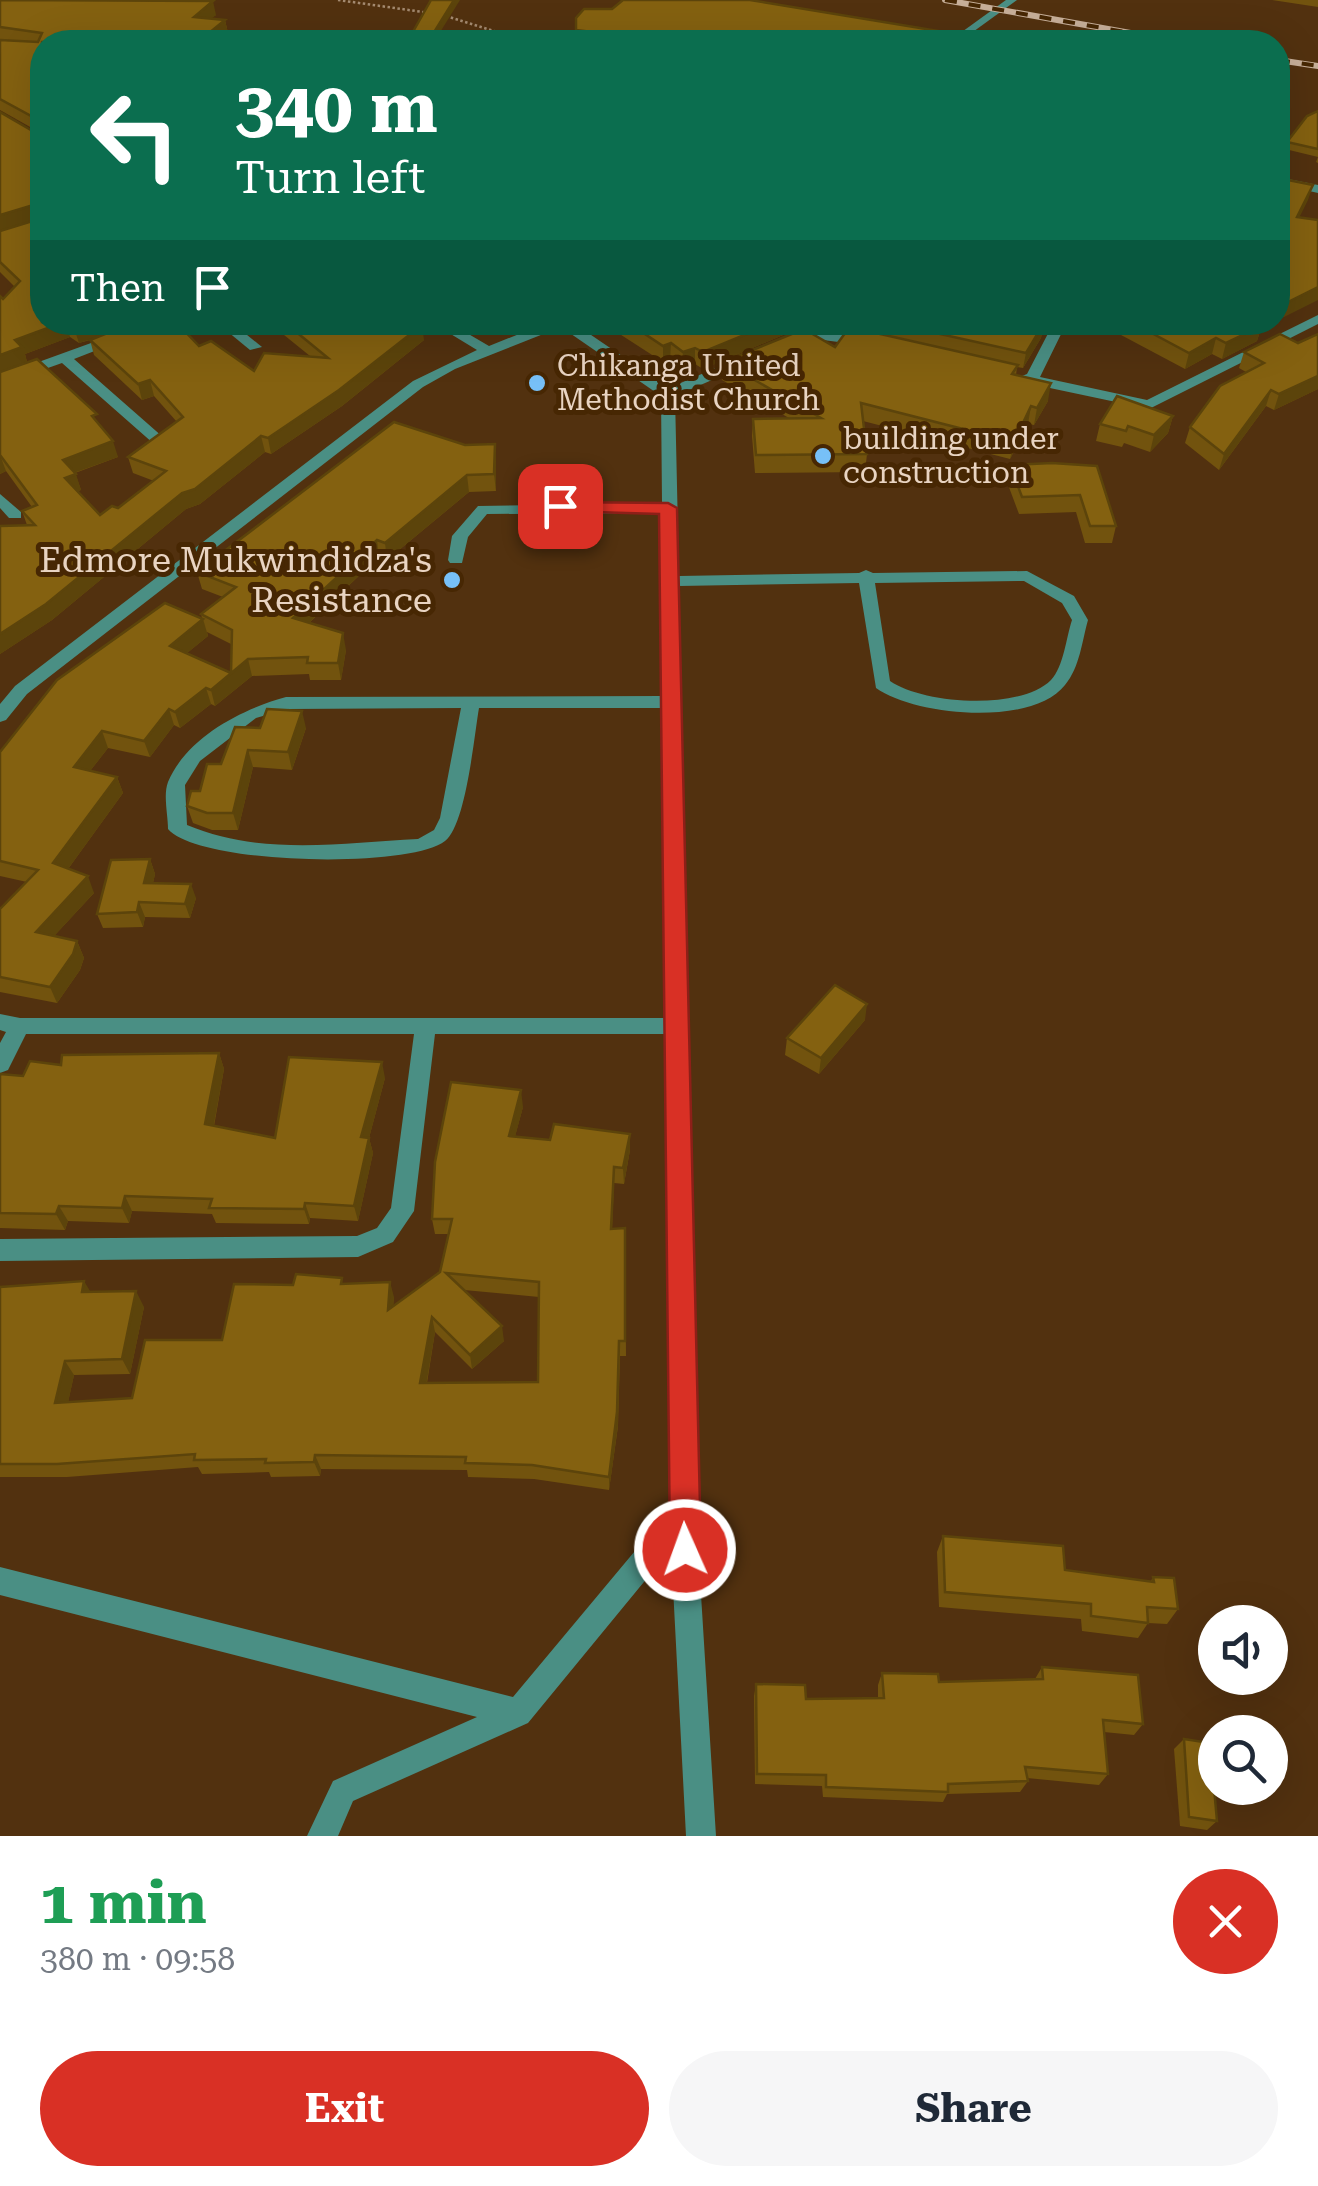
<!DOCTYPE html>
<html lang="en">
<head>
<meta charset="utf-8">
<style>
  :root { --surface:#fff; --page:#f6f6f7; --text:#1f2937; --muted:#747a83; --accent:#d93025 }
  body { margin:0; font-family:"Roboto Serif",serif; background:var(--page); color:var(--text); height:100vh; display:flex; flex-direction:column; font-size:38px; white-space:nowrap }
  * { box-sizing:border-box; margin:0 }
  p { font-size:32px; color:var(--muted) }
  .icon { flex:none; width:55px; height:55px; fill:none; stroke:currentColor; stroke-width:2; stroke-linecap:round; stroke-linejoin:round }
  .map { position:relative; height:1836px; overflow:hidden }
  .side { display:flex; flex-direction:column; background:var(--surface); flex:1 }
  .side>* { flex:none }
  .hud { position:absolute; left:30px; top:30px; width:1260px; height:305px; border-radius:40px; box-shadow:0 10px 40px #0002; background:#0b6e4f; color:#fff; overflow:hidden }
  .fabs { position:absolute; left:1198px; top:1605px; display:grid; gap:20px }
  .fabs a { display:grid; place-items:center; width:90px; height:90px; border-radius:50%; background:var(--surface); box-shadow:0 10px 40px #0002; font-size:50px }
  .pin { position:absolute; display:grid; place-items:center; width:85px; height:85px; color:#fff; margin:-42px; border-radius:20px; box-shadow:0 5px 15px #0006 }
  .me { position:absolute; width:110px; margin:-55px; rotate:358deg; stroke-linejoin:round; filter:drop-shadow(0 0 8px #0008) }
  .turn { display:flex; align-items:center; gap:35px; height:210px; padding:0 40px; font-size:45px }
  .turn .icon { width:130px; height:130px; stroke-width:2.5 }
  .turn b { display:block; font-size:70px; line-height:85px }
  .then { display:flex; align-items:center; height:95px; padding:0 40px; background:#0003; gap:20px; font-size:38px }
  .round { display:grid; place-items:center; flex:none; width:105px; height:105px; border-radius:52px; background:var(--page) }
  .head { display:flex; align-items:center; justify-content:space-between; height:170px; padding:0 40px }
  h1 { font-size:60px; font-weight:700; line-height:75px; color:#1e9e55 }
  .action { display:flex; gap:20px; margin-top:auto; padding:20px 40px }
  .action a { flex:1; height:115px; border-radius:60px; background:var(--accent); color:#fff; font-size:40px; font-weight:700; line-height:115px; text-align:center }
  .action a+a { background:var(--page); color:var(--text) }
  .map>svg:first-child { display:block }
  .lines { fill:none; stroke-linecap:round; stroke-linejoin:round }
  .path { stroke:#a48a70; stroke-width:2.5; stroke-dasharray:2.5 2.5; stroke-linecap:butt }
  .minor { fill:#4a8f84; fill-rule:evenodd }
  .rail-casing { stroke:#c7af99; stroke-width:6 }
  .rail { stroke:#472703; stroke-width:4; stroke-dasharray:12; stroke-linecap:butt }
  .wall { fill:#72530e; fill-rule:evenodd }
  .shaded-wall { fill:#5c440b }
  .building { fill:#846110; stroke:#5c440b; stroke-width:2.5; fill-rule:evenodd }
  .route { fill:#d93025; stroke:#8d1f18; stroke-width:2.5 }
  .poi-dot { fill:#77c0f7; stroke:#472703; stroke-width:4 }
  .labels { text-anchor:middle; stroke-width:10; stroke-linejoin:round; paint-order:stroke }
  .far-poi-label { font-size:30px; fill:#e9d4c2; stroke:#472703; text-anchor:start }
  .poi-label { font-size:35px; fill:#e9d4c2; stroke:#472703; text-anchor:end }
</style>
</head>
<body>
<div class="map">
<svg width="1318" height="1836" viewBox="0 0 1318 1836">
  <rect width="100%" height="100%" fill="#52310f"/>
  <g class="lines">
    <g class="path">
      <polyline points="338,0 430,13"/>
      <polyline points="446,16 529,42"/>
    </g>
    <g class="minor">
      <polygon points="1006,0 1017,0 959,42 948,42"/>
      <polygon points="1278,177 1318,185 1318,193 1278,184"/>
      <polygon points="1318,315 1318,324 1149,409 1031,384 1017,378 1027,374 1054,322 1067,322 1040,377 1147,400"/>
      <polygon points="149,322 169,322 74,359 164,438 164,444 154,444 62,363 0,385 0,376"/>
      <polygon points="216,322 231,322 262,347 250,350"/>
      <path d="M431,322H448L489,346L549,322H572L669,388L739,358H749V364L675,396L679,576L859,573L866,570L873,573L1027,571L1074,596L1088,620C1082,641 1080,667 1065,685C1032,727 915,716 876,688L859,583L679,586L687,1021L690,1026L687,1031L696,1514L716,1836H686L671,1549L528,1723L353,1801L338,1836H307L333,1781L477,1717L0,1595V1567L513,1697L670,1509L666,1034H435L414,1211L393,1242L358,1257L0,1261V1239L357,1236L377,1228L391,1208L414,1034H26L8,1070L0,1073V1043L6,1032L0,1030V1014L20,1018H666L663,708H479C474,737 466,825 445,841C410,869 199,865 168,829C168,815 163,795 168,782C187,737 242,709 286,697L663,696L662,513L487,514L468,537L462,563H450L448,560L452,536L478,506L662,503L661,396L561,327L455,369L423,387L27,694L6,720L0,722V704L15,686L413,381L477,350ZM1024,581L1062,603L1072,620C1066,638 1064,666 1051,680C1020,711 923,704 890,681L875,583ZM461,708L440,818L434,830L418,839C341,843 260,856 187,825L185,785L200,761L256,718L287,709Z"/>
      <polygon points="823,332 869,338 876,342 869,346 823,340 794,344 787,340"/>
      <polygon points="0,494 21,512 21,518 9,518 0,508"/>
    </g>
    <defs>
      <g id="rail">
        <polyline points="945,0 1181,42"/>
        <polyline points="1278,60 1318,66"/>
      </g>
    </defs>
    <use href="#rail" class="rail-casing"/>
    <use href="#rail" class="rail"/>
  </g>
  <g class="wall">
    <path d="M0,0L216,15L211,18L225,20L228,33L42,42V322H176L199,346L254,371L310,356L268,322H378L382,326L424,340L342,406L271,454L265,452L200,504L186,509L52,620L0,654V526L27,525L22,511L32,507L6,471L0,474V296L3,299L15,287L0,272V112L36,133L39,132L0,110ZM70,337L79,343L90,340L94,355L142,400L154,396L177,422L128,457L133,473L154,481L118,508L100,515L78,491L81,490L75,473L118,457L100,425L27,362L25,354Z"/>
    <polygon points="1272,0 1318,0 1318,7"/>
    <polygon points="576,18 1005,42 577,42"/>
    <polygon points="1318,111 1318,163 1316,162 1318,157 1285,149 1287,142"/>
    <polygon points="615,322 784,322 783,335 703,369 695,364 682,369 670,360 663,362 615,331"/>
    <polygon points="857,322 1044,323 1041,338 1023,368 1017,367 1016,375 1048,401 1034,425 1028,424 1010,459 863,421 867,454 865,472 755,473 752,436 753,419 789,418 722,380 723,362 835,347 857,330"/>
    <polygon points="1107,322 1272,322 1261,328 1257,341 1222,359 1212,354 1185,369 1106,327"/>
    <polygon points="1318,334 1318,389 1274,410 1266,406 1219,470 1185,443 1190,427 1246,372 1239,368 1244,352 1298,343"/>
    <polygon points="1173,416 1168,433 1150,452 1124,443 1122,447 1096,441 1100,424"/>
    <path d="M495,444L496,491L469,492L387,560L379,557L309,623L346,650L341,680H310L309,674L252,676L215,706L211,704L180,728L174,725L150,757L108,748L90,771L117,777L123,793L68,869L94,893L54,936L77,941L84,958L80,970L57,1003L0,992V909L27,882L0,876V752L202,618L201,614L223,597L202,589L197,572L465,445ZM207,632L231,644V673L187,653L208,636Z"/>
    <polygon points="1010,465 1097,466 1116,526 1112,543 1085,543 1076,512 1019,514 1007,482"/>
    <polygon points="235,727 306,728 292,770 253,767 238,830 212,830 193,823 187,806 221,764"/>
    <polygon points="150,859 155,874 153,883 196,898 190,918 145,917 143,927 103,928 97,914"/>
    <polygon points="865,1020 819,1074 785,1055 787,1038"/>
    <polygon points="219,1053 224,1069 214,1126 275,1138 385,1078 369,1138 373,1153 358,1221 310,1218 309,1224 216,1223 212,1214 132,1211 129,1223 68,1221 65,1230 0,1228 0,1074 23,1076 61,1065"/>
    <path d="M523,1107L515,1136L550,1140L630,1134V1150L624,1184L614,1183L612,1229L625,1228L626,1356H620L618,1426L609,1490L534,1479L468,1477L467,1470L321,1469L320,1476L271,1477L269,1472L202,1474L198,1467L67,1477H0V1287L91,1292L144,1307L130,1374L74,1375L68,1402L132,1398L222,1340L293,1285L344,1283L394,1297L393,1306L440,1272L448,1234H435L432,1219ZM464,1290L539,1297L538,1382L427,1383L435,1332L472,1369L504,1341Z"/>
    <polygon points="943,1536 1065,1570 1151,1581 1153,1577 1178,1609 1167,1624 1148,1623 1138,1638 1082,1631 1081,1619 939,1607 937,1552"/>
    <polygon points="1042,1667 1143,1724 1134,1735 1104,1732 1108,1774 1099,1785 1027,1778 1028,1781 1020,1792 947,1794 943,1802 823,1797 822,1786 755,1784 754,1696 756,1684 806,1699 878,1698 878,1685 882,1673 939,1682 1035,1679"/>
    <polygon points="1184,1739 1217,1821 1207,1830 1180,1826 1174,1749"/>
  </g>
  <g class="shaded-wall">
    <polygon points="454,0 460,0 434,42 428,42"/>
    <polygon points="213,1 216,15 197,30 194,17"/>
    <polygon points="225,20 228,33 217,42 198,42"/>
    <polygon points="1313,185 1308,200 1292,232 1297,217"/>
    <polygon points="37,204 41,218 0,232 0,215"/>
    <polygon points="1318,287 1318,300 1278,320 1278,307"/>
    <polygon points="64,322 66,322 70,337 25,354 27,362 0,372 0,355 15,340"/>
    <polygon points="92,322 146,322 79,343 74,328"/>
    <polygon points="473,322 487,322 473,327"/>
    <polygon points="776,322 784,322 783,335 703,369 703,352"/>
    <polygon points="1250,322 1272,322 1261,328 1257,341 1222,359 1226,343"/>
    <polygon points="1044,323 1041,338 1023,368 1026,353"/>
    <polygon points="422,325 424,340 342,406 271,454 268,438"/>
    <polygon points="1216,338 1212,354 1185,369 1189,353"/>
    <polygon points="671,343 670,360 663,362 663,346"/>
    <polygon points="695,348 695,364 682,369 683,352"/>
    <polygon points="1318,376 1318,389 1274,410 1279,394"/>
    <polygon points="150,380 154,396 142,400 138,384"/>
    <polygon points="1051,383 1048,401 1034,425 1037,408"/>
    <polygon points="1271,390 1266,406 1219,470 1224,454"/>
    <polygon points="1031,406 1028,424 1010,459 1014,442"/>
    <polygon points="1173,416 1168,433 1150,452 1154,435"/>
    <polygon points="261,436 265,452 200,504 186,509 52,620 0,654 0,634 182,493"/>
    <polygon points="113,441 118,457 68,475 63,460"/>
    <polygon points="495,444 496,461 496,491 494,474"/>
    <polygon points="0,455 6,471 0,474"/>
    <polygon points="76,474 81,490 70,494 65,478"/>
    <polygon points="467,475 469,492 387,560 385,543"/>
    <polygon points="377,540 379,557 297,634 293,618"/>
    <polygon points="203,619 208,636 175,663 170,646"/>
    <polygon points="343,633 346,650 341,680 338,663"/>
    <polygon points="248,659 252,676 215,706 211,690"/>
    <polygon points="206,688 211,704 180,728 175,712"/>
    <polygon points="169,709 174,725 150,757 144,741"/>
    <polygon points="302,711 306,728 292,770 288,752"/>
    <polygon points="102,731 108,748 80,784 74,767"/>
    <polygon points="248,750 253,767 238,830 233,813"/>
    <polygon points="117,777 123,793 60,880 53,863"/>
    <polygon points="150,859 155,874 150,897 144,883"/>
    <polygon points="88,876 94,893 43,948 36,932"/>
    <polygon points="191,884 196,898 190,918 185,904"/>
    <polygon points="139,902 145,917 143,927 137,912"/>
    <polygon points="77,941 84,958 80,970 57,1003 50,987"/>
    <polygon points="867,1004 865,1020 819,1074 821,1058"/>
    <polygon points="219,1053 224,1069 211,1140 205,1124"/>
    <polygon points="382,1062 385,1078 369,1138 373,1153 358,1221 354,1206 361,1137"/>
    <polygon points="521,1090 523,1107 511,1152 509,1136"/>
    <polygon points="630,1134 630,1150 624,1184 623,1168"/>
    <polygon points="125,1196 132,1211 129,1223 122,1208"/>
    <polygon points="305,1203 310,1218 309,1224 304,1209"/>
    <polygon points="59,1206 68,1221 65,1230 56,1214"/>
    <polygon points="84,1281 93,1296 82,1292"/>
    <polygon points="390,1282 394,1297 392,1325 388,1310"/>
    <polygon points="136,1291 144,1307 130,1374 122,1359"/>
    <polygon points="432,1317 435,1332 424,1398 420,1383"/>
    <polygon points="502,1326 504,1341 472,1369 470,1355"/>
    <polygon points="619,1341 618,1426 609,1490 609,1477"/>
    <polygon points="65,1361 74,1375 65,1417 55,1403"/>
    <polygon points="315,1455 321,1469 320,1476 314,1462"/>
  </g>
  <g class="building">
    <polygon points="0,0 213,1 194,17 225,20 198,42 42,42 42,322 64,322 15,340 22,347 0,355 0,296 3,299 20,281 0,262 0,231 39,219 41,207 37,204 0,215 0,112 36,133 41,132 42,122 0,99 0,40 38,42 42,33 0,27"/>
    <polygon points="431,0 454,0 428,42 386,42 392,35 410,37"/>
    <polygon points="623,0 750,0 1005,42 626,42 641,38 576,30 576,18 584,9 612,9"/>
    <polygon points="1318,111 1318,149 1287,142 1307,116"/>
    <polygon points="1278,178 1313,185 1297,217 1318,220 1318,287 1278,307"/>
    <polygon points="67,322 92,322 74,328"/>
    <polygon points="135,322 176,322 199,346 211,341 254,371 264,353 328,358 284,322 378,322 382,326 385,322 410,322 422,325 339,390 268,438 261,436 195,489 182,493 46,604 0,634 0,526 35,525 22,511 37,505 0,455 0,372 37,359 97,414 92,416 113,441 63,460 76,474 65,478 100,515 112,506 118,508 166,471 128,457 183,417 150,380 138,384 90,340"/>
    <polygon points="627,322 776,322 703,352 695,348 683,352 671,343 663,346"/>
    <polygon points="886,322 1042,322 1044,323 1026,353"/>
    <polygon points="1131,322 1255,322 1262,326 1226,343 1216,338 1189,353"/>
    <polygon points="804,329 835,347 848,329 867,331 1018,365 1012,374 1051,383 1037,408 1031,406 1014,442 861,403 867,454 756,455 753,419 821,418 723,362"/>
    <polygon points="1280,334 1298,343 1318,334 1318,376 1279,394 1271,390 1224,454 1190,427 1220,386 1264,363 1244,352"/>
    <polygon points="1117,396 1173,416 1154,435 1128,426 1126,431 1100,424"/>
    <polygon points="394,422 465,445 495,444 494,474 467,475 385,543 377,540 293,618 343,633 338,663 307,663 308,657 248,659 211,690 206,688 175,712 169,709 144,741 102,731 74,767 117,777 53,863 88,876 36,932 77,941 73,954 50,987 0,977 0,909 38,870 0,861 0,752 57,680 165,603 203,619 170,646 231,673 232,630 201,614 236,587 197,572"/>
    <polygon points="1052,463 1097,466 1116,526 1090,526 1080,495 1022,497 1010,465"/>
    <polygon points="267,709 302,711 288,752 248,750 233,813 207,813 187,806 191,791 200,791 207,764 221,764 235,727 260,728"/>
    <polygon points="150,859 144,883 191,884 185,904 139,902 137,912 97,914 111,860"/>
    <polygon points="835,985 867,1004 821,1058 787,1038"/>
    <polygon points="219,1053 205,1124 275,1138 289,1057 382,1062 361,1137 369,1138 354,1206 305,1203 304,1209 209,1208 212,1199 125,1196 122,1208 59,1206 56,1214 0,1213 0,1074 23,1076 30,1061 61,1065 62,1055"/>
    <path d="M451,1082L521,1090L509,1136L550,1140L554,1124L630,1134L623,1168L614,1167L611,1229L625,1228V1341H619L617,1412L609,1477L532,1465L465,1463L466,1457L315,1455L314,1462L265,1463L266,1459L194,1460L195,1454L57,1464H0V1287L84,1281L82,1292L136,1291L122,1359L65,1361L55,1403L132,1398L145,1340H222L234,1284L293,1285L296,1274L342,1278L341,1284L390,1282L388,1310L440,1272L452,1219H432L435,1162ZM446,1273L539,1282L538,1382L420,1383L432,1317L470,1355L502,1326Z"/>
    <polygon points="943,1536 1063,1546 1065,1570 1154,1582 1153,1577 1174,1578 1178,1609 1147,1607 1148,1623 1091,1616 1091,1604 945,1592"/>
    <polygon points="1042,1667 1138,1675 1143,1724 1103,1720 1108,1774 1025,1767 1028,1781 948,1784 948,1792 826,1787 826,1775 757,1774 756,1684 805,1685 806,1699 884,1698 882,1673 938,1674 939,1682 1043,1679"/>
    <polygon points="1184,1739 1210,1743 1217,1821 1189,1817"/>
  </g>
  <polygon class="route" points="554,502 668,503 677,508 701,1550 696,1561 685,1565 674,1561 670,1550 659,514 560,511 551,506"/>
  <g class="poi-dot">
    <circle cx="537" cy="383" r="10"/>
    <circle cx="823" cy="456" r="10"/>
    <circle cx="452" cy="580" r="10"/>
  </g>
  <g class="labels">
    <g class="far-poi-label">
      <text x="557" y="376">Chikanga United<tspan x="557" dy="34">Methodist Church</tspan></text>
      <text x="843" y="449">building under<tspan x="843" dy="34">construction</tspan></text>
    </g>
    <g class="poi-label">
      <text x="432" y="572">Edmore Mukwindidza's<tspan x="432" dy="40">Resistance</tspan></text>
    </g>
  </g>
</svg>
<div class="fabs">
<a><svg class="icon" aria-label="sound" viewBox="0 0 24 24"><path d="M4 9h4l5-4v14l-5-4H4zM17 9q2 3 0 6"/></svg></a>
<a><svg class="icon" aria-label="search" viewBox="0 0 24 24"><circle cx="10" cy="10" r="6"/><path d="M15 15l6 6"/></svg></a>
</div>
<div class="pin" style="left:560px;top:506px;background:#d93025"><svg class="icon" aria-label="arrive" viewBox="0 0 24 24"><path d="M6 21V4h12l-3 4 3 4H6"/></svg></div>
<svg class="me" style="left:685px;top:1550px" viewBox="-20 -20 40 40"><circle r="17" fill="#d93025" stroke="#fff" stroke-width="3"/><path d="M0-11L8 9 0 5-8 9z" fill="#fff"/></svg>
<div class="hud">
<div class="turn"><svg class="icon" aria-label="left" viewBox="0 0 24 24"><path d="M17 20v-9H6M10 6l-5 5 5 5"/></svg><div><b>340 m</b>Turn left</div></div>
<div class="then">Then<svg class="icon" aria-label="arrive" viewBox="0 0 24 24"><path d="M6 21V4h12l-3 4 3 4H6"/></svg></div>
</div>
</div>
<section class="side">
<div class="head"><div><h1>1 min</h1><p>380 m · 09:58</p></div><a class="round" style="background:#d93025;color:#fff"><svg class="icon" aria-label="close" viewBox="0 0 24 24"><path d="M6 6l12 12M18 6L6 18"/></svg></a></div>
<div class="action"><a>Exit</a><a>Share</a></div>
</section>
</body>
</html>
